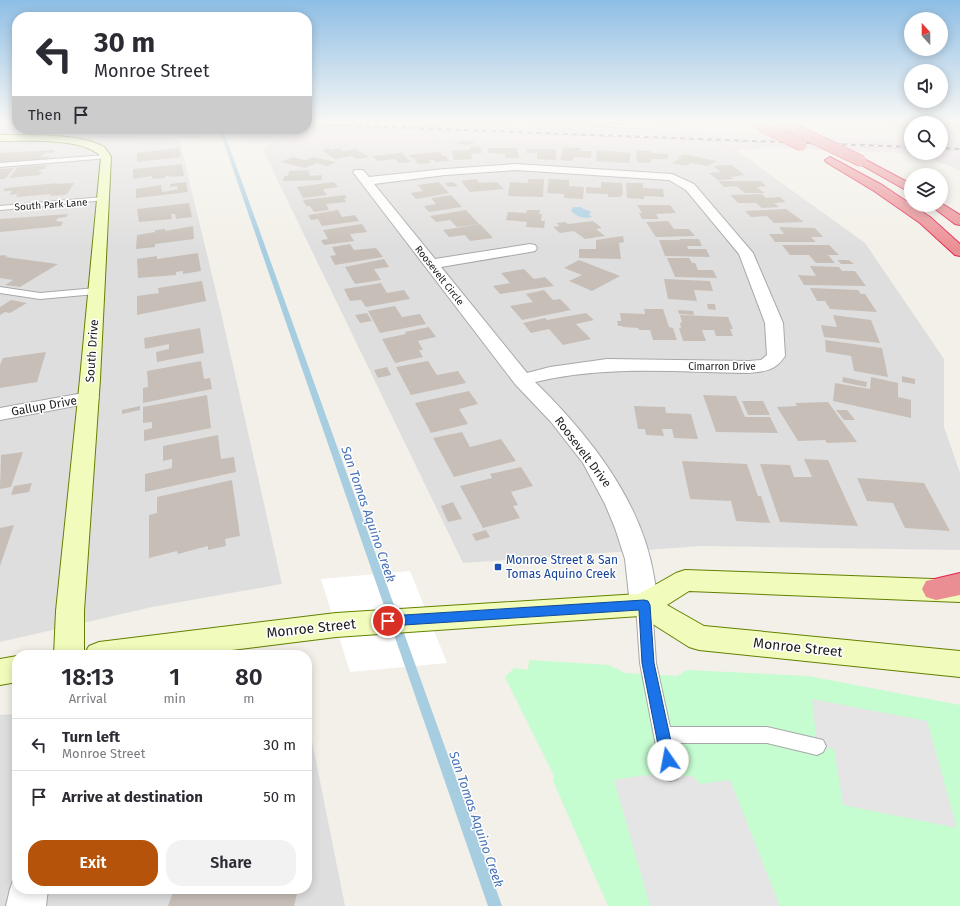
<!DOCTYPE html>
<html lang="en">
<head>
<meta charset="utf-8">
<style>
  :root { --surface:#fff; --page:#f2f2f3; --text:#2b2b33; --muted:#7c7c81; --line:#e1e1e2; --accent:#b45309 }
  body { margin:0; font-family:"Fira Sans",sans-serif; background:var(--page); color:var(--text); height:100vh; display:flex; flex-direction:column; font-size:15px; white-space:nowrap }
  * { box-sizing:border-box; margin:0 }
  p { font-size:13px; color:var(--muted) }
  .icon { flex:none; width:22px; height:22px; fill:none; stroke:currentColor; stroke-width:2; stroke-linecap:round; stroke-linejoin:round }
  .map { position:relative; flex:1; overflow:hidden }
  .drawer { position:absolute; left:12px; top:650px; width:300px; height:244px; display:flex; flex-direction:column; background:var(--surface); border-radius:16px; box-shadow:0 2px 10px #0003 }
  .drawer>* { flex:none }
  .top-card { position:absolute; left:12px; top:12px; width:300px; height:122px; border-radius:16px; box-shadow:0 2px 10px #0003; background:#fff; color:var(--text); overflow:hidden }
  .needle { width:26px; rotate:339deg }
  .buttons { position:absolute; left:904px; top:12px; display:grid; gap:8px }
  .buttons a { display:grid; place-items:center; width:44px; height:44px; border-radius:50%; background:var(--surface); box-shadow:0 2px 10px #0003; font-size:20px }
  .pin { position:absolute; display:grid; place-items:center; width:34px; height:34px; color:#fff; margin:-17px; border:2px solid #fff; border-radius:50%; box-shadow:0 1px 4px #0007 }
  .me { position:absolute; width:44px; margin:-22px; rotate:348deg; stroke-linejoin:round; filter:drop-shadow(0 0 3px #0008) }
  .turn { display:flex; align-items:center; gap:14px; height:84px; padding:0 16px; font-size:18px }
  .turn .icon { width:52px; height:52px; stroke-width:2.5 }
  .turn b { display:block; font-size:28px; line-height:34px }
  .then { display:flex; align-items:center; height:38px; padding:0 16px; background:#0003; gap:8px; font-size:15px }
  .eta { display:flex; justify-content:space-evenly; align-items:center; height:68px; text-align:center }
  .eta b { font-size:24px; font-weight:600; line-height:28px }
  .action { display:flex; gap:8px; margin-top:auto; padding:8px 16px }
  .action a { flex:1; height:46px; border-radius:16px; background:var(--accent); color:#fff; font-size:16px; font-weight:600; line-height:46px; text-align:center }
  .action a+a { background:var(--page); color:var(--text) }
  ul { padding:0; list-style:none }
  li { display:flex; align-items:center; gap:12px; height:52px; padding:0 16px; border-top:1px solid var(--line) }
  li div { flex:1 }
  li b { display:block; font-size:15px }
  li em { font-style:normal }
  .map>svg:first-child { display:block }
  .residential { fill:#dfdede }
  .commercial { fill:#f3dcd7 }
  .industrial { fill:#ebdae6 }
  .park { fill:#c5fcd0 }
  .parking { fill:#e5e5e5 }
  .water { fill:#a7cde1 }
  .pier { fill:#fff }
  .lines { fill:none; stroke-linecap:round; stroke-linejoin:round }
  .stream { fill:#a7cde1; fill-rule:evenodd }
  .building { fill:#c7bfb7 }
  .lane-casing { stroke:#a8a8a8; stroke-width:2 }
  .street-casing { stroke:#a8a8a8; stroke-width:2 }
  .secondary-casing { stroke:#638000; stroke-width:2 }
  .highway-casing { stroke:#e3224d; stroke-width:2 }
  .lane { fill:#fff; fill-rule:evenodd }
  .street { fill:#fff; fill-rule:evenodd }
  .secondary { fill:#f1fcbc; fill-rule:evenodd }
  .highway { fill:#eb8e94; fill-rule:evenodd }
  .rail-casing { stroke:#6f6f6f; stroke-width:2 }
  .rail { stroke:#fff; stroke-width:1.5; stroke-dasharray:4.5; stroke-linecap:butt }
  .highway-bridge-casing { stroke:#e3224d; stroke-width:12; stroke-linecap:butt }
  .highway-bridge { stroke:#eb8e94; stroke-width:11 }
  .route { fill:#1a73e8; stroke:#114b97 }
  .transit-dot { fill:#1a4fb4; stroke:#fff; stroke-width:1.5 }
  .labels { text-anchor:middle; stroke-width:3; stroke-linejoin:round; paint-order:stroke }
  .far-street-label { font-size:10px; fill:#212121; stroke:#fff }
  .street-label { font-size:12px; fill:#212121; stroke:#fff }
  .transit-label { font-size:12px; fill:#164399; stroke:#fff; text-anchor:start }
  .water-label { font-size:13px; font-style:italic; fill:#4872b6; stroke:#fff }
  .near-street-label { font-size:14px; fill:#212121; stroke:#fff }
</style>
</head>
<body>
<div class="map">
<svg width="960" height="906" viewBox="0 0 960 906">
  <rect width="100%" height="100%" fill="#f2f0e8"/>
  <g class="residential">
    <polygon points="0,131 179,138 223,321 282,584 152,607 0,642"/>
    <polygon points="424,138 736,150 865,243 944,359 944,427 960,473 960,550 702,546 463,563 263,150 273,142 434,149"/>
    <polygon points="929,158 960,159 960,170"/>
    <polygon points="17,714 17,889 307,889 307,716 345,906 0,906 0,715"/>
  </g>
  <g class="commercial">
    <polygon points="425,122 685,122 707,133 649,131"/>
    <polygon points="845,122 960,122 960,142 941,141 941,123 911,123 911,140 900,140"/>
  </g>
  <g class="industrial">
    <polygon points="0,122 17,122 17,129 200,129 202,139 0,131"/>
    <polygon points="307,122 425,122 911,140 911,153 941,153 941,141 960,142 960,159 929,158 903,153 766,148 736,150 424,138 434,149 269,142 249,143 240,141 236,129 307,129"/>
  </g>
  <polygon class="park" points="529,660 609,665 625,673 677,676 687,670 808,676 960,705 960,906 608,906 553,781 554,776 505,677 514,668 528,670"/>
  <g class="parking">
    <polygon points="441,122 655,122 656,131"/>
    <polygon points="848,122 886,122 908,130 902,131 911,133 911,139 902,139 897,136 891,137"/>
    <polygon points="941,131 954,132 960,135 960,141 941,140"/>
    <polygon points="812,699 927,721 957,828 843,805 834,749 817,746"/>
    <polygon points="646,775 693,776 700,784 730,780 780,906 650,906 614,780"/>
  </g>
  <path class="water" d="M573,207H581C584,210 588,210 591,212L589,215L592,217C582,219 578,217 571,211Z"/>
  <polygon class="pier" points="410,571 447,663 350,672 321,579"/>
  <g class="lines">
    <polygon class="stream" points="219,129 223,129 502,906 488,906"/>
  </g>
  <g class="building">
    <polygon points="911,122 911,130 909,130 887,123"/>
    <polygon points="460,140 476,142 468,145 456,144"/>
    <polygon points="479,146 482,153 471,154 472,159 454,160 451,150 468,150 471,149 470,147"/>
    <polygon points="563,147 581,148 580,151 592,151 591,158 573,157 573,161 560,160"/>
    <polygon points="179,148 181,157 137,162 137,153"/>
    <polygon points="329,148 331,150 339,148 344,151 356,149 369,157 357,159 352,156 335,159 322,150"/>
    <polygon points="488,148 517,148 519,158 505,158 505,154 488,153"/>
    <polygon points="527,149 556,149 556,160 537,159 537,153 526,153"/>
    <polygon points="55,150 53,153 45,153 42,157 50,156 47,160 0,163 0,153"/>
    <polygon points="597,150 630,153 630,163 596,161"/>
    <polygon points="636,150 651,151 651,153 668,154 668,159 651,159 651,163 637,162"/>
    <polygon points="439,152 443,156 446,156 450,161 436,162 434,160 429,160 431,163 418,164 414,158 411,158 409,155"/>
    <polygon points="402,153 411,162 399,163 395,159 377,161 373,156"/>
    <polygon points="684,154 717,161 708,166 691,163 686,166 672,163 679,159 684,159 677,158"/>
    <polygon points="293,157 305,160 313,157 336,162 327,166 317,163 305,168 280,162"/>
    <polygon points="182,164 184,176 169,177 169,175 165,176 165,178 152,179 152,176 133,179 133,169"/>
    <polygon points="47,165 44,169 41,169 38,172 42,172 40,175 9,178 18,167"/>
    <polygon points="731,165 745,175 730,177 734,179 718,180 709,173 721,172 713,166"/>
    <polygon points="14,168 5,179 0,179 0,169"/>
    <polygon points="308,170 310,176 322,175 322,180 283,181 284,176 288,176 289,171"/>
    <polygon points="476,179 480,183 497,182 504,189 470,192 461,181"/>
    <polygon points="528,179 544,179 543,197 508,196 510,182 528,183"/>
    <polygon points="549,179 569,180 569,186 584,187 583,199 564,198 564,194 547,193"/>
    <polygon points="718,181 761,181 766,186 757,187 764,193 745,193 736,186 724,187"/>
    <polygon points="186,182 188,192 136,198 136,189 161,185 162,192 175,190 178,189 177,186 170,187 170,184"/>
    <polygon points="334,182 338,187 323,189 327,195 303,198 297,187"/>
    <polygon points="439,182 449,193 416,199 411,193 423,191 418,185"/>
    <polygon points="453,182 458,186 449,187 444,183"/>
    <polygon points="601,182 622,183 623,195 621,195 621,197 608,197 608,194 586,193 586,187 601,188"/>
    <polygon points="57,183 56,184 74,183 68,193 64,195 50,196 51,194 16,197 18,194 9,195 12,191 3,191 5,188"/>
    <polygon points="626,183 643,183 643,188 663,189 664,197 644,196 644,199 627,198"/>
    <polygon points="762,194 766,198 780,197 786,202 774,203 779,207 762,208 756,203 738,203 730,195"/>
    <polygon points="345,195 347,198 344,198 346,202 326,204 329,210 314,212 310,206 306,206 303,200"/>
    <polygon points="451,195 462,207 429,212 424,206 436,204 431,198"/>
    <polygon points="189,203 192,217 176,219 175,214 171,214 172,219 139,222 137,209"/>
    <polygon points="637,205 670,205 676,213 656,214 659,219 642,219 639,213 642,213"/>
    <polygon points="786,209 804,222 774,223 767,216 751,217 745,211"/>
    <polygon points="338,210 342,217 355,215 359,221 322,226 318,219 311,220 308,215"/>
    <polygon points="466,210 479,224 457,227 450,220 436,222 430,216"/>
    <polygon points="527,210 540,210 539,214 542,214 541,221 545,221 544,228 526,227 527,222 506,220 508,212 526,213"/>
    <polygon points="68,214 66,217 58,218 56,221 63,222 61,226 0,232 0,219"/>
    <polygon points="593,221 602,228 596,229 605,236 585,239 574,231 560,233 553,227 560,226 556,223 565,222 568,224"/>
    <polygon points="668,221 674,229 689,229 695,236 656,237 646,222"/>
    <polygon points="362,224 367,232 350,234 354,241 324,245 321,240 328,239 323,230"/>
    <polygon points="480,224 493,238 470,241 465,235 449,237 443,230"/>
    <polygon points="193,226 194,239 155,244 155,247 136,249 137,235 155,232 155,230 165,229 165,231"/>
    <polygon points="779,227 815,228 823,237 811,237 816,242 775,242 769,234 784,234"/>
    <polygon points="623,236 624,242 619,243 621,259 579,258 579,249 596,249 596,240"/>
    <polygon points="679,239 699,239 702,246 687,246 688,249 706,249 710,257 665,256 659,240 680,240"/>
    <polygon points="350,244 354,250 376,248 383,257 335,265 330,256 336,255 332,247"/>
    <polygon points="782,245 829,245 839,255 828,255 835,263 816,263 809,255 790,255"/>
    <polygon points="198,253 201,271 183,274 183,271 176,272 176,275 138,278 137,259 157,256 157,259"/>
    <polygon points="2,255 8,256 5,257 58,264 20,287 5,285 13,280 0,278 0,256"/>
    <polygon points="667,258 689,258 692,263 695,263 698,270 713,270 717,278 675,277"/>
    <polygon points="384,259 389,267 374,269 381,280 355,284 345,267"/>
    <polygon points="579,260 620,276 592,291 569,281 582,275 564,268"/>
    <polygon points="837,260 849,260 854,264 841,264"/>
    <polygon points="810,266 839,267 842,271 855,271 866,286 804,285 798,275 816,276"/>
    <polygon points="524,269 534,279 545,277 554,286 500,294 493,286 510,283 501,273"/>
    <polygon points="664,279 710,281 713,291 694,290 697,301 668,299"/>
    <polygon points="202,281 206,301 137,315 137,296 159,293 158,288"/>
    <polygon points="381,283 387,293 404,290 410,299 366,307 361,300 350,301 344,289"/>
    <polygon points="810,288 858,290 861,294 865,294 877,312 830,309 825,301 817,301"/>
    <polygon points="544,290 553,300 560,299 571,310 522,320 510,306 533,302 526,294"/>
    <polygon points="11,300 27,303 10,313 5,312 0,315 0,307"/>
    <polygon points="707,304 715,304 716,310 708,309"/>
    <polygon points="395,306 402,317 420,314 426,324 380,333 368,311"/>
    <polygon points="644,309 663,309 669,327 673,328 677,340 653,340 650,330 639,330 638,328 623,327 622,326 618,326 617,321 621,321 620,313 645,314"/>
    <polygon points="678,310 693,311 694,315 679,314"/>
    <polygon points="367,313 372,321 360,323 355,315"/>
    <polygon points="586,313 594,320 576,324 591,339 563,345 549,329 531,333 523,323 545,318 547,320"/>
    <polygon points="680,315 728,317 733,329 730,329 733,336 716,336 714,330 702,330 706,341 683,341 679,328 681,328 680,323 682,322"/>
    <polygon points="833,315 871,320 880,343 824,337 821,325 837,327"/>
    <polygon points="429,327 436,337 418,341 423,350 419,350 423,357 395,363 382,339 406,334 405,332"/>
    <polygon points="200,328 204,353 157,362 156,352 169,349 169,344 145,349 144,338"/>
    <polygon points="825,340 882,348 888,377 854,371 851,356 826,352"/>
    <polygon points="46,352 37,382 0,388 0,365 3,358"/>
    <polygon points="201,361 204,379 210,378 212,389 143,403 143,388 148,387 147,371"/>
    <polygon points="428,361 437,375 458,371 466,383 411,395 396,367"/>
    <polygon points="387,367 391,375 378,378 374,370"/>
    <polygon points="902,376 915,379 915,384 902,382"/>
    <polygon points="843,377 867,382 866,387 842,382"/>
    <polygon points="871,377 898,383 898,397 911,400 911,418 833,401 835,383 870,389"/>
    <polygon points="469,391 478,404 459,409 468,424 431,433 415,403"/>
    <polygon points="207,395 211,428 144,441 144,430 152,428 152,422 143,423 143,407"/>
    <polygon points="703,395 736,396 745,417 770,417 778,433 716,432"/>
    <polygon points="742,401 763,401 770,415 748,415"/>
    <polygon points="828,402 857,442 827,443 825,440 798,441 777,407 797,406 795,403"/>
    <polygon points="140,406 140,410 122,414 122,410"/>
    <polygon points="634,406 665,407 666,413 691,414 698,439 674,438 672,429 662,429 664,436 646,435 645,429 638,429"/>
    <polygon points="836,410 847,410 855,420 844,420"/>
    <polygon points="462,432 470,447 501,439 516,461 454,477 433,438"/>
    <polygon points="218,435 221,459 234,457 236,472 145,492 145,474 172,468 172,459 163,461 163,446"/>
    <polygon points="23,452 11,487 0,489 1,455"/>
    <polygon points="804,459 828,460 858,526 780,522 760,464 790,465 794,477 812,477"/>
    <polygon points="682,461 747,464 758,496 761,496 770,523 736,521 731,501 690,499"/>
    <polygon points="521,467 533,486 511,492 518,505 513,506 520,518 483,528 460,486 492,478 490,474"/>
    <polygon points="857,478 924,483 950,531 905,528 893,503 867,501"/>
    <polygon points="232,480 240,536 225,539 226,546 208,550 208,546 178,554 177,551 149,558 149,515 157,513 157,497"/>
    <polygon points="32,483 29,492 11,495 14,486"/>
    <polygon points="453,502 462,519 448,522 441,506"/>
    <polygon points="14,525 0,566 0,528"/>
    <polygon points="486,530 490,537 476,541 472,534"/>
    <polygon points="174,889 289,889 298,890 294,906 168,906"/>
  </g>
  <g class="lines">
    <defs>
      <g id="lane">
        <polygon points="532,122 646,125 646,122 652,122 652,127 649,129"/>
        <polygon points="106,155 108,156 108,158 0,167 0,163"/>
        <polygon points="103,197 105,198 105,200 0,210 0,206"/>
        <polygon points="0,287 40,293 96,288 100,291 96,294 40,299 0,293"/>
        <polygon points="644,599 649,601 652,605 656,663 670,727 767,727 823,740 826,746 823,752 817,755 767,743 673,743 679,772 677,779 670,781 663,779 661,772 640,663 636,605 639,601"/>
      </g>
      <g id="street">
        <path d="M516,164L672,174L694,184L753,253L783,323L785,356C775,371 766,371 749,373C678,372 605,365 535,382C589,435 642,501 654,577C656,590 660,601 654,613L644,616L634,613L630,605L625,559L615,528L605,504L583,463L551,422L515,384L353,172L355,170H363L369,177L445,169ZM516,170L669,180L686,190L739,254L765,323L767,355L761,360L749,361L607,359L550,367L527,373L441,267L530,252L535,251L537,248L535,245L530,244L435,259L374,184L445,175Z"/>
        <polygon points="89,392 96,394 99,398 96,402 0,420 0,408"/>
        <polygon points="15,875 17,875 17,889 48,889 46,906 6,906 10,889"/>
      </g>
      <g id="secondary">
        <path d="M0,135C26,135 82,133 104,147C107,150 109,154 111,157L100,379L84,611V655H54L56,611L80,379L101,157C86,137 24,141 0,141Z"/>
        <polygon points="685,570 960,580 960,602 689,591 667,605 704,626 960,651 960,677 699,650 689,647 640,616 336,637 192,655 84,655 89,646 99,642 336,613 639,594 676,573"/>
        <polygon points="17,656 17,682 0,685 0,659"/>
      </g>
      <g id="highway">
        <polygon points="747,122 761,122 766,126 761,129"/>
        <polygon points="774,122 788,122 793,126 788,129"/>
        <polygon points="830,157 882,185 930,217 960,244 960,256 955,255 920,223 874,191 826,162 825,160"/>
        <polygon points="862,158 911,184 911,193 858,163 856,161"/>
        <polygon points="941,203 960,215 960,225 955,224 930,205 941,205"/>
        <polygon points="960,573 960,595 936,600 926,597 922,589 926,581"/>
      </g>
    </defs>
    <use href="#lane" class="lane-casing"/>
    <use href="#street" class="street-casing"/>
    <use href="#secondary" class="secondary-casing"/>
    <use href="#highway" class="highway-casing"/>
    <use href="#lane" class="lane"/>
    <use href="#street" class="street"/>
    <use href="#secondary" class="secondary"/>
    <use href="#highway" class="highway"/>
    <defs>
      <g id="rail">
        <polyline points="307,124 911,147"/>
        <polyline points="941,148 960,149"/>
      </g>
    </defs>
    <use href="#rail" class="rail-casing"/>
    <use href="#rail" class="rail"/>
    <defs>
      <g id="highway-bridge">
        <polyline points="761,126 801,145"/>
        <polyline points="788,126 861,161"/>
      </g>
    </defs>
    <use href="#highway-bridge" class="highway-bridge-casing"/>
    <use href="#highway-bridge" class="highway-bridge"/>
  </g>
  <linearGradient id="sky" x2="0" y2="1"><stop stop-color="#8ebee5"/><stop offset="0.49" stop-color="#f9f8f5"/><stop offset="1" stop-color="#f9f8f5" stop-opacity="0"/></linearGradient>
  <rect width="960" height="249" fill="url(#sky)"/>
  <polygon class="route" points="644,600 648,601 650,605 654,663 675,760 673,764 668,766 663,764 661,760 642,663 639,610 388,626 384,624 383,621 384,617 388,616"/>
  <rect class="transit-dot" x="494" y="563" width="8" height="8" rx="2"/>
  <g class="labels">
    <g class="far-street-label">
      <text transform="translate(51 204) rotate(-4)" y="4">South Park Lane</text>
      <text transform="translate(440 275) rotate(52)" y="4">Roosevelt Circle</text>
      <text x="722" y="370">Cimarron Drive</text>
    </g>
    <g class="street-label">
      <text transform="translate(92 351) rotate(-86)" y="4">South Drive</text>
      <text transform="translate(44 406) rotate(-10)" y="4">Gallup Drive</text>
      <text transform="translate(583 452) rotate(53)" y="4">Roosevelt Drive</text>
    </g>
    <g class="transit-label">
      <text x="506" y="564">Monroe Street &amp; San<tspan x="506" dy="14">Tomas Aquino Creek</tspan></text>
    </g>
    <g class="water-label">
      <text transform="translate(369 514) rotate(71)" y="5">San Tomas Aquino Creek</text>
      <text transform="translate(477 819) rotate(71)" y="5">San Tomas Aquino Creek</text>
    </g>
    <g class="near-street-label">
      <text transform="translate(311 628) rotate(-6)" y="5">Monroe Street</text>
      <text transform="translate(798 647) rotate(6)" y="5">Monroe Street</text>
    </g>
  </g>
</svg>
<div class="buttons">
<a><svg class="needle" viewBox="-14 -14 28 28"><path d="M0-13l5 13h-10z" fill="#e53935"/><path d="M0 13l5-13h-10z" fill="#7c7c81"/></svg></a>
<a><svg class="icon" aria-label="sound" viewBox="0 0 24 24"><path d="M4 9h4l5-4v14l-5-4H4zM17 9q2 3 0 6"/></svg></a>
<a><svg class="icon" aria-label="search" viewBox="0 0 24 24"><circle cx="10" cy="10" r="6"/><path d="M15 15l6 6"/></svg></a>
<a><svg class="icon" aria-label="layers" viewBox="0 0 24 24"><path d="M12 4l9 5-9 5-9-5zM3 14l9 5 9-5"/></svg></a>
</div>
<div class="pin" style="left:388px;top:621px;background:#d93025"><svg class="icon" aria-label="arrive" viewBox="0 0 24 24"><path d="M6 21V4h12l-3 4 3 4H6"/></svg></div>
<svg class="me" style="left:668px;top:760px" viewBox="-20 -20 40 40"><circle r="19" fill="#fff"/><path d="M0-13L10 11 0 6-10 11z" fill="#1a73e8"/></svg>
<div class="top-card">
<div class="turn"><svg class="icon" aria-label="left" viewBox="0 0 24 24"><path d="M17 20v-9H6M10 6l-5 5 5 5"/></svg><div><b>30 m</b>Monroe Street</div></div>
<div class="then">Then<svg class="icon" aria-label="arrive" viewBox="0 0 24 24"><path d="M6 21V4h12l-3 4 3 4H6"/></svg></div>
</div>
<section class="drawer">
<div class="eta">
<div><b>18:13</b><p>Arrival</p></div>
<div><b>1</b><p>min</p></div>
<div><b>80</b><p>m</p></div>
</div>
<ul>
<li><svg class="icon" aria-label="left" viewBox="0 0 24 24"><path d="M17 20v-9H6M10 6l-5 5 5 5"/></svg><div><b>Turn left</b><p>Monroe Street</p></div><em>30 m</em></li>
<li><svg class="icon" aria-label="arrive" viewBox="0 0 24 24"><path d="M6 21V4h12l-3 4 3 4H6"/></svg><div><b>Arrive at destination</b></div><em>50 m</em></li>
</ul>
<div class="action"><a>Exit</a><a>Share</a></div>
</section>
</div>
</body>
</html>
